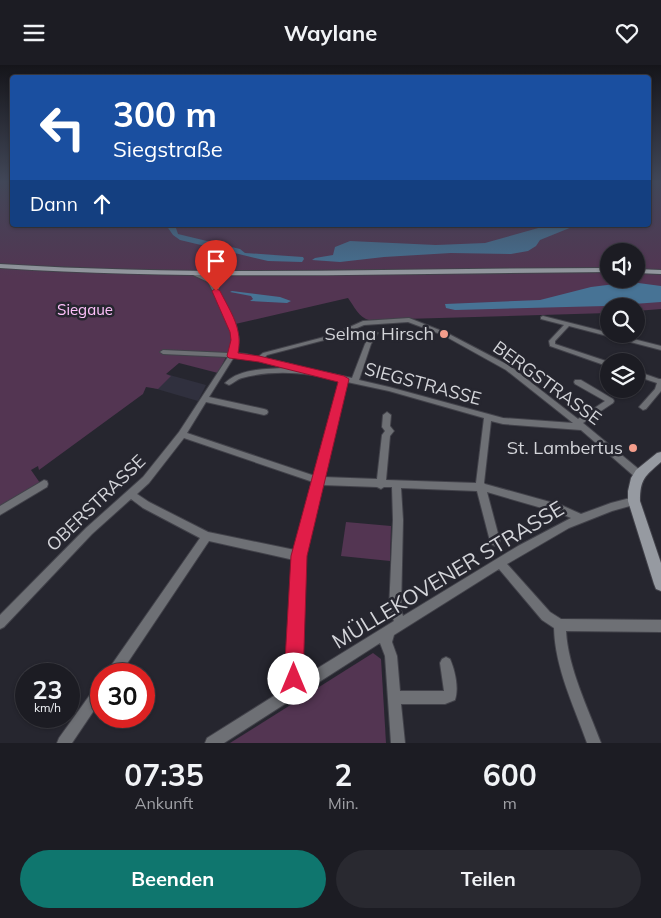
<!DOCTYPE html>
<html lang="de">
<head>
<meta charset="utf-8">
<style>
  :root { --surface:#1c1c23; --page:#292930; --text:#f1f3f6; --muted:#a0a1a6; --line:#3a3a41; --accent:#0f766e }
  body { margin:0; font-family:Mulish,sans-serif; background:var(--page); color:var(--text); height:100vh; display:flex; flex-direction:column; font-size:19px; white-space:nowrap }
  * { box-sizing:border-box; margin:0 }
  p { font-size:16px; color:var(--muted) }
  .icon { flex:none; width:28px; height:28px; fill:none; stroke:currentColor; stroke-width:2; stroke-linecap:round; stroke-linejoin:round }
  .map { position:relative; height:678px; overflow:hidden }
  .details { display:flex; flex-direction:column; background:var(--surface); flex:1 }
  .details>* { flex:none }
  .banner { position:absolute; left:10px; top:10px; width:641px; height:152px; border-radius:5px; box-shadow:0 1px 4px #0004,0 0 0 1px var(--line); background:#1a4fa0; color:#fff; overflow:hidden }
  .tools { position:absolute; left:600px; top:178px; display:grid; gap:10px }
  .tools a { display:grid; place-items:center; width:45px; height:45px; border-radius:50%; background:var(--surface); box-shadow:0 1px 4px #0004,0 0 0 1px var(--line); font-size:25px }
  .speed { position:absolute; left:15px; top:598px; display:flex; gap:10px; font-size:25px; font-weight:700; text-align:center }
  .speed>* { display:grid; place-content:center; width:65px; height:65px; border-radius:50%; background:var(--surface); box-shadow:0 1px 4px #0004,0 0 0 1px var(--line); line-height:1 }
  .speed small { font-size:12px; font-weight:400 }
  .speed .limit { border:8px solid #d22; background:#fff; color:#111 }
  .pin { position:absolute; display:grid; place-items:center; width:42px; height:42px; color:#fff; margin:-51px -21px; border-radius:50% 50% 50% 0; rotate:-45deg; box-shadow:0 0 5px #0007 }
  .pin .icon { rotate:45deg }
  .me { position:absolute; width:55px; margin:-28px; rotate:0deg; stroke-linejoin:round; filter:drop-shadow(0 0 4px #0008) }
  .turn { display:flex; align-items:center; gap:18px; height:105px; padding:0 20px; font-size:22px }
  .turn .icon { width:65px; height:65px; stroke-width:2.5 }
  .turn b { display:block; font-size:35px; line-height:42px }
  .then { display:flex; align-items:center; height:48px; padding:0 20px; background:#0003; gap:10px; font-size:19px }
  .eta { display:flex; justify-content:space-evenly; align-items:center; height:85px; text-align:center }
  .eta b { font-size:30px; font-weight:700; line-height:35px }
  .button { display:flex; gap:10px; margin-top:auto; padding:10px 20px }
  .button a { flex:1; height:58px; border-radius:30px; background:var(--accent); color:#fff; font-size:20px; font-weight:700; line-height:58px; text-align:center }
  .button a+a { background:var(--page); color:var(--text) }
  header { display:flex; justify-content:space-between; align-items:center; height:65px; padding:0 20px; background:var(--surface); font-size:22px; font-weight:700 }
  .map>svg:first-child { display:block }
  .built { fill:#30303e }
  .green { fill:#533552; fill-rule:evenodd }
  .water { fill:#477395 }
  .lines { fill:none; stroke-linecap:round; stroke-linejoin:round }
  .street-casing { stroke:#42424a; stroke-width:2 }
  .secondary-casing { stroke:#42424a; stroke-width:2 }
  .street { fill:#6e7075; fill-rule:evenodd }
  .secondary { fill:#969aa1; fill-rule:evenodd }
  .route { fill:#e11d48; stroke:#92132f }
  .poi-dot { fill:#f49d8b; stroke:#26262f; stroke-width:2 }
  .labels { text-anchor:middle; stroke-width:5; stroke-linejoin:round; paint-order:stroke }
  .far-park-label { font-size:15px; fill:#fec1fb; stroke:#26262f }
  .poi-label { font-size:18px; fill:#d3d4d9; stroke:#26262f; text-anchor:end }
  .street-label { font-size:18px; fill:#d3d4d9; stroke:#26262f }
  .near-street-label { font-size:21px; fill:#d3d4d9; stroke:#26262f }
</style>
</head>
<body>
<header><svg class="icon" aria-label="menu" viewBox="0 0 24 24"><path d="M4 6h16M4 12h16M4 18h16"/></svg>Waylane<svg class="icon" aria-label="heart" viewBox="0 0 24 24"><path d="M12 20l-8-8c-3-5 5-10 8-4 3-6 11-1 8 4z"/></svg></header>
<div class="map">
<svg width="661" height="678" viewBox="0 0 661 678">
  <rect width="100%" height="100%" fill="#26262f"/>
  <polygon class="built" points="166,309 206,320 198,336 150,322 144,322"/>
  <g class="green">
    <path d="M0,117H12V160H649V117H661V244L636,246V241H609V248L369,255C359,253 354,241 348,233L231,260L235,274L218,308L179,298L166,309L171,311L158,324L146,322L143,329L39,405L38,401L31,405L40,418L0,444ZM609,186H636V214H609Z"/>
    <polygon points="346,457 391,461 390,496 341,491"/>
    <polygon points="373,588 381,594 386,678 230,678"/>
  </g>
  <g class="water">
    <polygon points="166,160 175,160 178,169 240,184 245,188 303,192 304,194 302,197 268,196 180,175 173,170"/>
    <polygon points="549,160 577,160 540,175 536,181 528,186 511,189 451,188 384,192 340,197 312,195 315,193 333,190 335,182 350,176 436,180 485,178"/>
    <polygon points="631,217 661,221 661,237 606,241 455,245 446,243 445,239 540,235 591,222"/>
    <polygon points="232,226 280,232 291,236 287,238 250,236 253,234 251,231 230,227"/>
  </g>
  <g class="lines">
    <defs>
      <g id="street">
        <path d="M195,207L212,215L215,220L218,208L223,209L218,227L236,260L239,275L236,288L246,289L258,292L263,288L332,270L363,256L409,253L447,268L510,301L578,354L605,336L575,319L574,317L575,315H581L613,334L614,336L613,338L583,358L641,406L642,409L641,412L638,413L635,412L581,365L503,359L491,356L484,418L485,419L561,440L581,449L611,438L634,432L637,433L639,436L637,439L612,446L569,463L507,499L550,547L561,554L661,555V567L566,566C568,603 588,643 601,678H587C574,641 555,603 554,563L542,555L499,504L394,570L392,577L397,591L400,626H444L440,598L442,594L446,592L450,594C455,605 459,623 455,635L445,639H401L405,678H391L385,591L380,578L224,678H205L207,673L288,622L287,604L294,495L209,476L120,609H106L108,605L200,473L143,443L131,434L92,469L4,562L0,564V550L86,463L143,412L179,367L228,292L163,289L160,287L163,285L229,288L233,275L230,260L208,217L193,210L192,209ZM408,257L443,270L506,305L573,358L503,353L389,322L359,315L371,279L378,268L375,266L373,267L365,279L352,313L313,305L295,303V302L294,300L264,293L267,290L336,272L364,260ZM234,292L246,293L287,303C267,304 240,303 225,318L229,320C234,318 237,314 242,313C275,304 308,308 340,315L315,411L187,368L206,337L264,350L267,349L268,347L267,345L264,344L209,332ZM347,317L389,326L484,353L476,418L386,415L390,371L394,366L390,361L391,350L387,347L383,350L382,362L385,366L382,370L377,414L323,412ZM184,373L313,417L295,485L208,467L149,437L137,429L149,418ZM322,420L377,422L381,424L384,422H392L393,455L389,545L394,556L300,614L299,604L304,491ZM401,423L477,426L490,476L491,479L495,481L499,479L500,476L487,427L559,448L571,453L518,481L403,551L401,545L403,455Z"/>
        <polygon points="543,251 661,281 661,285 569,261 555,276 555,279 609,297 609,301 607,301 550,281 549,276 564,260 541,254 541,252"/>
        <polygon points="636,306 659,314 661,314 661,326 646,344 643,345 639,342 655,324 657,318 636,311"/>
        <polygon points="44,415 47,416 48,419 47,422 0,450 0,441"/>
        <polygon points="101,618 101,635 72,678 57,678 59,673 97,620"/>
      </g>
      <g id="secondary">
        <path d="M0,199C203,212 406,203 609,203V207C406,208 203,216 0,203Z"/>
        <polygon points="636,204 661,205 661,209 636,208"/>
        <path d="M661,387V397C645,411 640,414 640,436L661,498V526L656,524L654,519L628,436V426L631,413L636,405L657,388Z"/>
      </g>
    </defs>
    <use href="#street" class="street-casing"/>
    <use href="#secondary" class="secondary-casing"/>
    <use href="#street" class="street"/>
    <use href="#secondary" class="secondary"/>
  </g>
  <linearGradient id="sky" x2="0" y2="1"><stop stop-color="#15151a"/><stop offset="0.55" stop-color="#414758"/><stop offset="1" stop-color="#414758" stop-opacity="0"/></linearGradient>
  <rect width="661" height="212" fill="url(#sky)"/>
  <path class="route" d="M216,223L220,226C231,248 243,264 238,288L259,291L344,311L349,314L307,491L303,614L300,620L294,623L287,620L284,614L291,491L338,317L259,297L229,293L227,291L231,275L230,267L212,226Z"/>
  <g class="poi-dot">
    <circle cx="444" cy="269" r="5"/>
    <circle cx="633" cy="383" r="5"/>
  </g>
  <g class="labels">
    <g class="far-park-label">
      <text x="85" y="250">Siegaue</text>
    </g>
    <g class="poi-label">
      <text x="434" y="275">Selma Hirsch</text>
      <text x="623" y="389">St. Lambertus</text>
    </g>
    <g class="street-label">
      <text transform="translate(547 318) rotate(36)" y="6">BERGSTRASSE</text>
      <text transform="translate(423 319) rotate(15)" y="6">SIEGSTRASSE</text>
      <text transform="translate(96 438) rotate(-44)" y="6">OBERSTRASSE</text>
    </g>
    <g class="near-street-label">
      <text transform="translate(448 510) rotate(-31)" y="7">MÜLLEKOVENER STRASSE</text>
    </g>
  </g>
</svg>
<div class="tools">
<a><svg class="icon" aria-label="sound" viewBox="0 0 24 24"><path d="M4 9h4l5-4v14l-5-4H4zM17 9q2 3 0 6"/></svg></a>
<a><svg class="icon" aria-label="search" viewBox="0 0 24 24"><circle cx="10" cy="10" r="6"/><path d="M15 15l6 6"/></svg></a>
<a><svg class="icon" aria-label="layers" viewBox="0 0 24 24"><path d="M12 4l9 5-9 5-9-5zM3 14l9 5 9-5"/></svg></a>
</div>
<div class="speed"><div>23<small>km/h</small></div><div class="limit">30</div></div>
<div class="pin" style="left:216px;top:226px;background:#d93025"><svg class="icon" aria-label="arrive" viewBox="0 0 24 24"><path d="M6 21V4h12l-3 4 3 4H6"/></svg></div>
<svg class="me" style="left:294px;top:614px" viewBox="-20 -20 40 40"><circle r="19" fill="#fff"/><path d="M0-13L10 11 0 6-10 11z" fill="#e11d48"/></svg>
<div class="banner">
<div class="turn"><svg class="icon" aria-label="left" viewBox="0 0 24 24"><path d="M17 20v-9H6M10 6l-5 5 5 5"/></svg><div><b>300 m</b>Siegstraße</div></div>
<div class="then">Dann<svg class="icon" aria-label="ahead" viewBox="0 0 24 24"><path d="M12 20V5M6 11l6-6 6 6"/></svg></div>
</div>
</div>
<section class="details">
<div class="eta">
<div><b>07:35</b><p>Ankunft</p></div>
<div><b>2</b><p>Min.</p></div>
<div><b>600</b><p>m</p></div>
</div>
<div class="button"><a>Beenden</a><a>Teilen</a></div>
</section>
</body>
</html>
